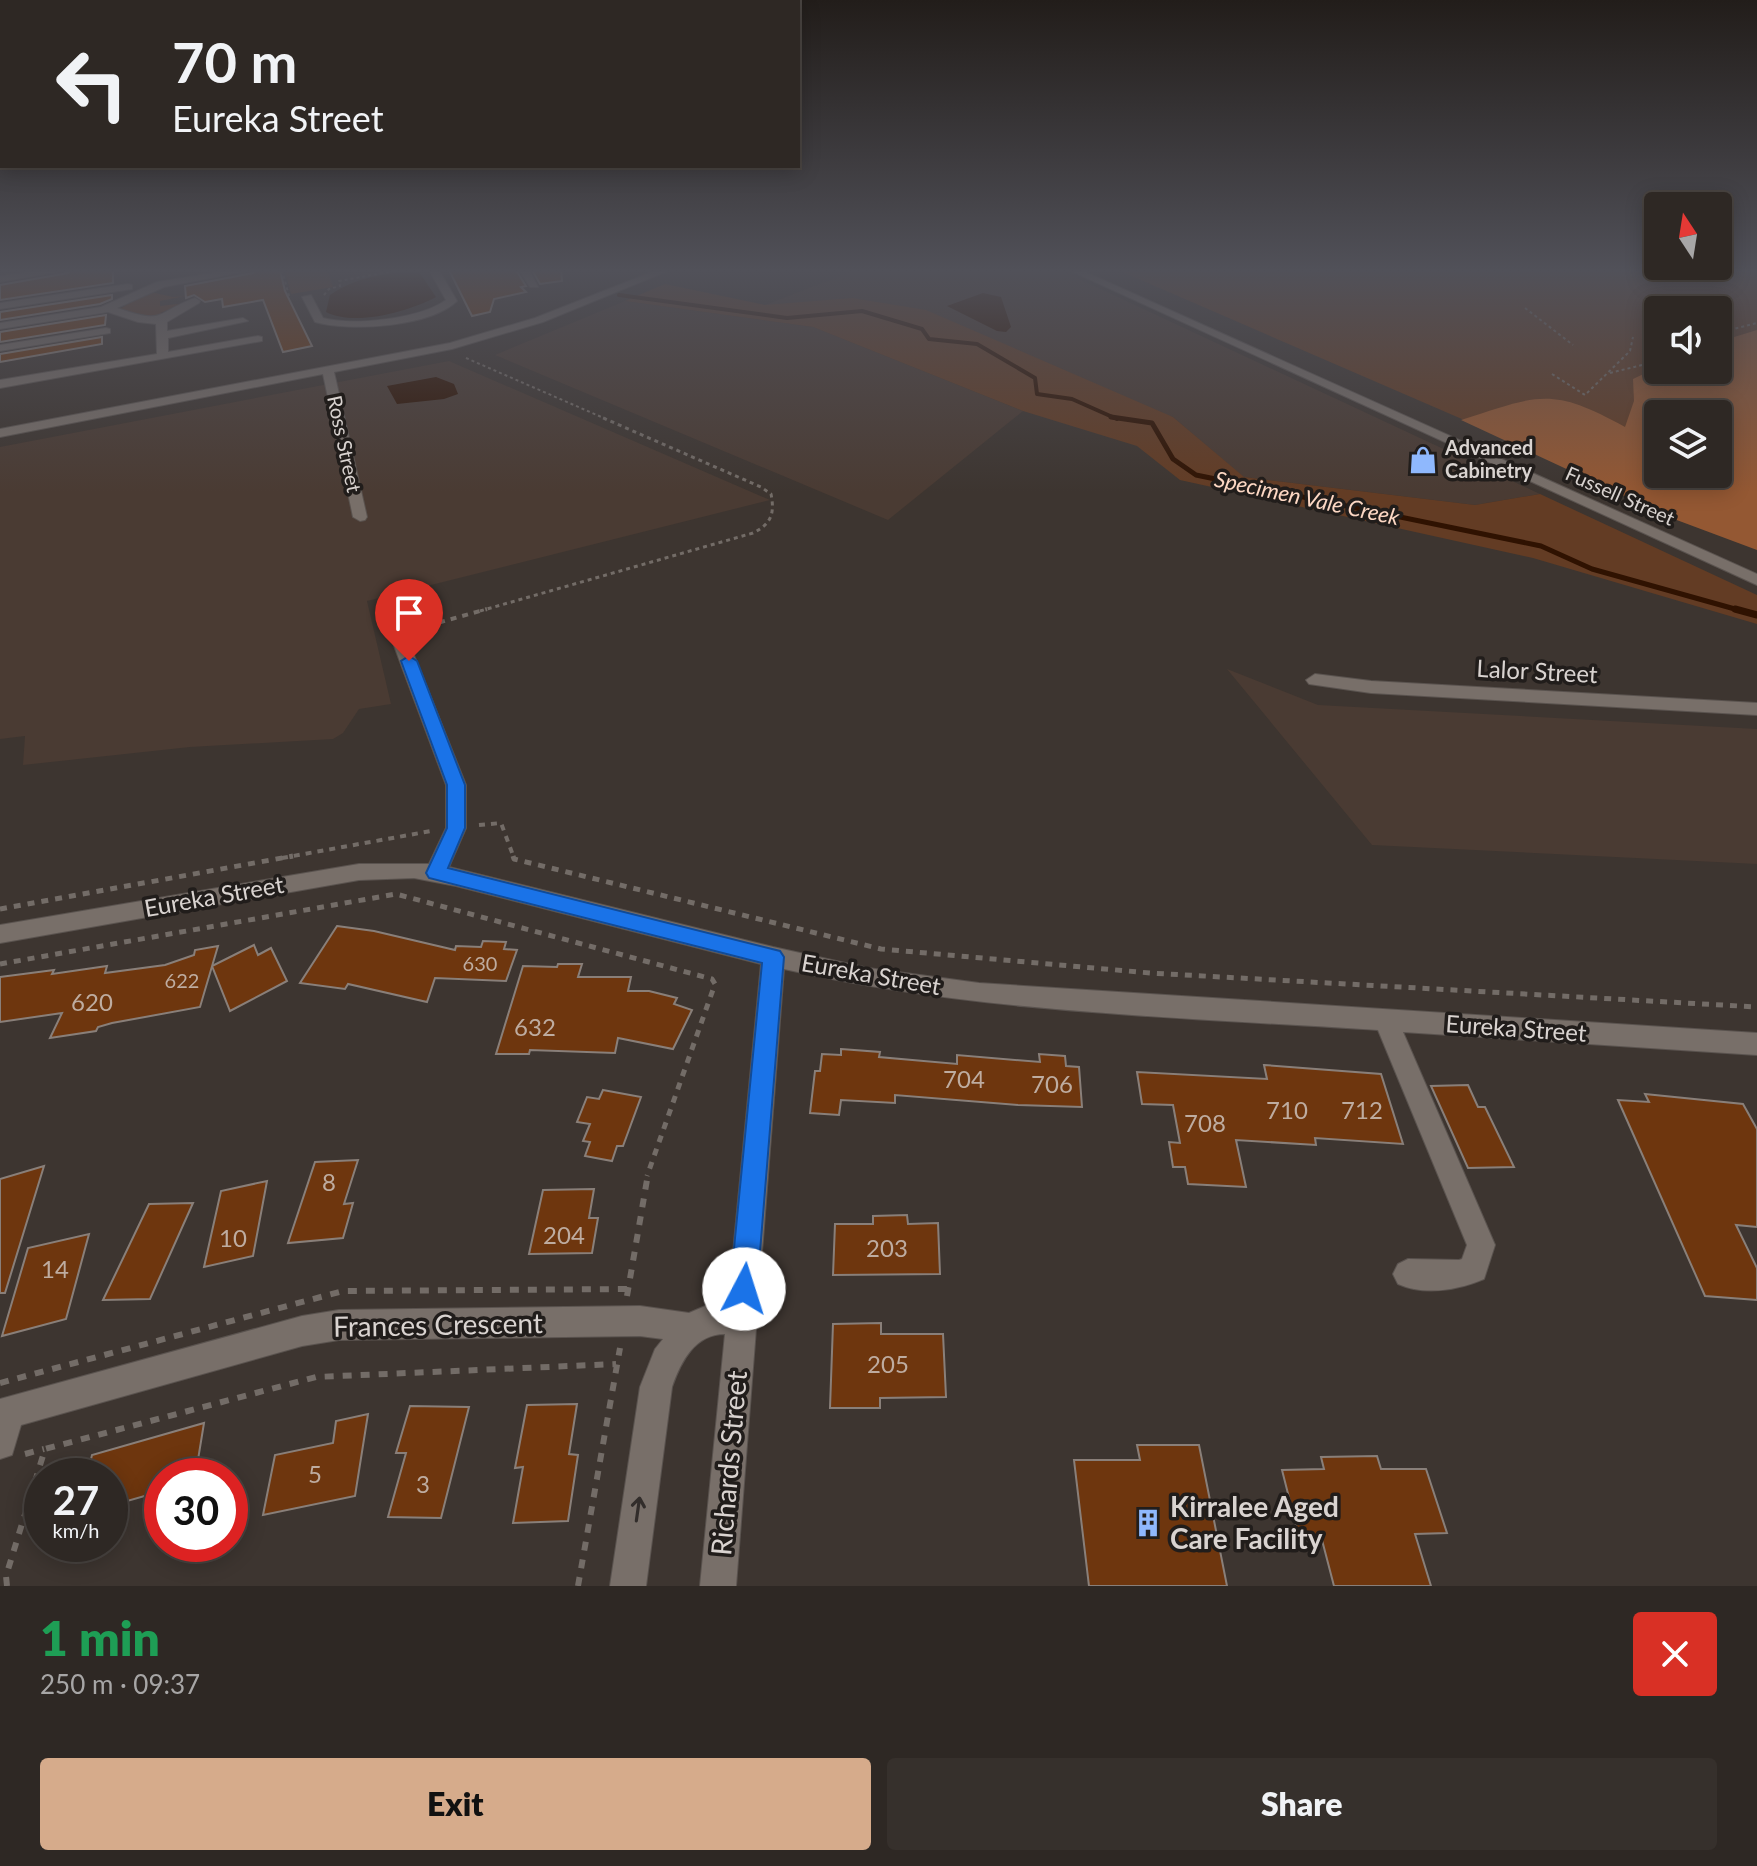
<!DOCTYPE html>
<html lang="en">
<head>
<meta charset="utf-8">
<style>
  :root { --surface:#2e2824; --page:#36302c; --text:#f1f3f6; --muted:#a7a6a6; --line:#494441; --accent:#d6ab8b }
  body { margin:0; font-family:Lato,sans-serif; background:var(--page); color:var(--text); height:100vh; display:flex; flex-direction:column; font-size:30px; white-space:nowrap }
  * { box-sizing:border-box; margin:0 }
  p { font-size:26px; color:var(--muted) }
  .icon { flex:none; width:44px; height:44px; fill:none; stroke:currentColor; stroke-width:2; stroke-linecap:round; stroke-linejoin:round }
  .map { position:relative; height:1586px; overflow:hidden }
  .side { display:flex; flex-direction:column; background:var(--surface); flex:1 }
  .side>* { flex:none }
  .top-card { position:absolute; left:0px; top:0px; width:800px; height:168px; box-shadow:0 4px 20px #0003,0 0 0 2px var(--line); background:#2e2824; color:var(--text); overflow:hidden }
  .needle { width:52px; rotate:348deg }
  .fabs { position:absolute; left:1644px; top:192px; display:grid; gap:16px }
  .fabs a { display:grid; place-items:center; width:88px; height:88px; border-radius:8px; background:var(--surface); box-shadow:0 4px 20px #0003,0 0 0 2px var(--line); font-size:40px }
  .speed { position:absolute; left:24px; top:1458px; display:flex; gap:16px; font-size:40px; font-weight:700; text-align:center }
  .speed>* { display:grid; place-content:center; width:104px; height:104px; border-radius:50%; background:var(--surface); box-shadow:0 4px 20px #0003,0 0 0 2px var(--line); line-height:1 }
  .speed small { font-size:20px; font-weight:400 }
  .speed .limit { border:12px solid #d22; background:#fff; color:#111 }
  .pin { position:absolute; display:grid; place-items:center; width:68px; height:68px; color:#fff; margin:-82px -34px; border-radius:50% 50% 50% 0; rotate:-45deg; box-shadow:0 0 8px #0007 }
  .pin .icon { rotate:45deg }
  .me { position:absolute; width:88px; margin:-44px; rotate:5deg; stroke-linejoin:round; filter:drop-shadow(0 0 6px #0008) }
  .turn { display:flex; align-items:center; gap:28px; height:168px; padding:0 40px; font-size:36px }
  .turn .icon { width:104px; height:104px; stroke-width:2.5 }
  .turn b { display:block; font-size:56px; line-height:68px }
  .round { display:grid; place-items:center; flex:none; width:84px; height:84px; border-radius:8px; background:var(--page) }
  .summary { display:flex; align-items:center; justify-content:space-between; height:136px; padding:0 40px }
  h1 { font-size:48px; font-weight:800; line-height:60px; color:#1e9e55 }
  .button { display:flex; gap:16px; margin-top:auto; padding:16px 40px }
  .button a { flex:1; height:92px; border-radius:8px; background:var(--accent); color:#111; font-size:32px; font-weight:800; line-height:92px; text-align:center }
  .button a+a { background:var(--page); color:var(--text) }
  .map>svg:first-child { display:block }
  .built { fill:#4a3b33 }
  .green { fill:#633c24; fill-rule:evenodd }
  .forest { fill:#945833; fill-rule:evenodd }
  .water { fill:#2f1201 }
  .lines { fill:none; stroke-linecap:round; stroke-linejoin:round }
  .stream-far2 { stroke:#2f1201; stroke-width:4 }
  .stream-far1 { stroke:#2f1201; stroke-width:5 }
  .stream { stroke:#2f1201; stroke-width:7 }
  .building { fill:#6e360e; stroke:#897f79; stroke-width:2 }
  .minor-casing { stroke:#5a534f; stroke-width:2 }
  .path-far4 { stroke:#736c67; stroke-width:2; stroke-dasharray:3 3; stroke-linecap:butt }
  .path-far3 { stroke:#736c67; stroke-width:3; stroke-dasharray:4 4; stroke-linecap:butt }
  .path-far2 { stroke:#736c67; stroke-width:4; stroke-dasharray:6 6; stroke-linecap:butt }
  .path-far1 { stroke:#736c67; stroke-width:5; stroke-dasharray:7 7; stroke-linecap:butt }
  .path { stroke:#736c67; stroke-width:6; stroke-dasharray:9 9; stroke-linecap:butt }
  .minor { fill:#786f69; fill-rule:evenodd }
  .oneway { stroke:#322d2b }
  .route { fill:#1a73e8; stroke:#114b97; stroke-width:2 }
  .labels { text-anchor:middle; stroke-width:7; stroke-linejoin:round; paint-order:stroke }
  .far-street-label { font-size:20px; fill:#d9d3d0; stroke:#211d1b }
  .far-poi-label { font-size:20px; font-weight:bold; fill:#d9d3d0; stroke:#211d1b; text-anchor:start }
  .number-label { font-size:20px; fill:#beaca0 }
  .far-water-label { font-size:22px; font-style:italic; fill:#fdd8c4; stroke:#211d1b }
  .street-label { font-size:24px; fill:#d9d3d0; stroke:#211d1b }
  .near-number-label { font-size:24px; fill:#beaca0 }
  .near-street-label { font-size:28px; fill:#d9d3d0; stroke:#211d1b }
  .near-poi-label { font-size:28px; font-weight:bold; fill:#d9d3d0; stroke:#211d1b; text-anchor:start }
</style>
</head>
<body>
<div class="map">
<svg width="1757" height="1586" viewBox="0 0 1757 1586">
  <rect width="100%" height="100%" fill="#3d3530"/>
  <g class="built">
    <polygon points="856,270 1060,270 1540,494 1475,505 1243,477 1173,417 765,305"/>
    <polygon points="625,301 813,327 1023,411 888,520 495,355"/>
    <polygon points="449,361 770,500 367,601 391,704 359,709 343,733 333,739 190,747 23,765 25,736 0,739 0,447"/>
    <polygon points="1227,669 1318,705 1757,729 1757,864 1372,845"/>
  </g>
  <g class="green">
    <polygon points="295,270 327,270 333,287 291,294 285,271"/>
    <path d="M1118,270H1757V547ZM1658,310H1718V370H1658ZM1658,414H1718V474H1658Z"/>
    <polygon points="665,284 765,305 852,298 926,310 1173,417 1244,477 1475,505 1540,494 1757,595 1757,624 1533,558 1180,480 1137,446 1023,411 813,327 625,301"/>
    <polygon points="155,293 173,297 185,296 160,301 160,306 186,303 160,313 166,315 156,318 120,309 144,294"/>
  </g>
  <path class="forest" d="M1757,330V550L1674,519L1461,420C1539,395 1551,386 1625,427L1634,401L1633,379L1658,367V370H1718V342ZM1658,414H1718V474H1658Z"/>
  <g class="water">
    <path d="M419,272L436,297C410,311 355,327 326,312L330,295C356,277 388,272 419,272Z"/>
    <polygon points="983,293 1001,297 1011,327 1006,332 997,331 947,306"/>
    <polygon points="436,377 454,384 458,394 444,399 397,404 387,386"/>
  </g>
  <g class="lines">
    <polyline class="stream-far2" points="619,295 787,318 862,311 922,329 929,339 977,344 1035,378 1037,394 1072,399 1117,419"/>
    <polyline class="stream-far1" points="1111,417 1152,423 1173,459 1196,475 1541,546 1592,569 1742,611"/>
    <polyline class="stream" points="1735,609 1757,615"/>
  </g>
  <g class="building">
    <polygon points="70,270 113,270 113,283 0,300 0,285 68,273"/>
    <polygon points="255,270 280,270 285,291 312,346 283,352 263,300 223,307 222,299 205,302 194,295 186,298 185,286 253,273"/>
    <polygon points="449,270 516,270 526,286 521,287 526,292 494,299 490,312 472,316"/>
    <polygon points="532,270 561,270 562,281 540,284"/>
    <polygon points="112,295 112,299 100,304 0,320 0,312"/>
    <polygon points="106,315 105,325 0,342 0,332"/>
    <polygon points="102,337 102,344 0,362 0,354"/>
    <polygon points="337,926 374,931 455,950 456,946 481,947 483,941 506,942 504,949 517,950 506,981 435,978 427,1002 348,984 345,989 300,983"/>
    <polygon points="254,945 258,955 271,948 287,981 230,1011 212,966"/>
    <polygon points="218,946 200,1007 112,1023 98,1027 96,1031 50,1038 62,1013 0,1022 0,977 54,970 52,974 107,966 105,973 165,965 194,955 195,950"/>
    <polygon points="558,964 582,964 578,977 631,977 628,991 649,991 677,998 674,1004 692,1010 673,1049 618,1038 615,1053 530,1050 529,1054 496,1054 523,966 557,967"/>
    <polygon points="841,1049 880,1052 879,1057 957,1064 957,1055 1040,1062 1039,1054 1065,1056 1066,1066 1079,1067 1082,1107 1018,1105 895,1095 895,1103 841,1100 839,1115 810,1113 815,1071 820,1071 822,1054 841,1055"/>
    <polygon points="1264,1065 1381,1074 1403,1144 1315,1138 1316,1145 1236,1140 1246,1187 1188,1184 1185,1167 1173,1167 1169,1142 1180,1143 1173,1105 1142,1104 1137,1072 1267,1079"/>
    <polygon points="1468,1085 1478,1107 1485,1107 1514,1167 1468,1168 1431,1086"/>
    <polygon points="603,1090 641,1097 623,1146 617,1146 612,1161 585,1156 590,1142 583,1141 590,1124 577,1122 587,1097 599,1099"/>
    <polygon points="1645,1094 1743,1104 1757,1129 1757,1227 1736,1225 1757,1268 1757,1300 1705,1296 1618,1100 1649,1102"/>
    <polygon points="358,1160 344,1204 353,1203 343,1238 288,1243 315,1162"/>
    <polygon points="44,1166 5,1293 0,1293 0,1179"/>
    <polygon points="267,1181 253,1256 204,1267 221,1191"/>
    <polygon points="594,1189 589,1218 598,1218 592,1253 529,1254 543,1190"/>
    <polygon points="193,1203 150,1299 103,1300 149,1204"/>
    <polygon points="907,1215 908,1224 938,1223 940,1274 833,1275 835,1224 873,1224 873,1216"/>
    <polygon points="89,1234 66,1319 2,1336 28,1248"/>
    <polygon points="881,1323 881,1334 943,1334 946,1397 880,1398 880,1408 830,1408 833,1324"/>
    <polygon points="577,1404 569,1454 578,1455 568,1521 513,1523 523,1467 515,1468 527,1405"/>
    <polygon points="410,1406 469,1407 441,1518 388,1517 406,1453 396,1453"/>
    <polygon points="368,1414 355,1496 263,1515 275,1455 333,1443 336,1421"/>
    <polygon points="204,1423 196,1472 182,1476 162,1476 162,1491 110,1506 110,1476 87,1476 92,1455"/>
    <polygon points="1137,1445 1199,1445 1227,1586 1089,1586 1074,1460 1140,1460"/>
    <polygon points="1377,1456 1381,1469 1426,1469 1447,1533 1415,1534 1431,1586 1334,1586 1322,1540 1300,1541 1282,1470 1324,1469 1321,1457"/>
  </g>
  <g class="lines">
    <defs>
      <g id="minor">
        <polygon points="44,270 67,270 0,282 0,276"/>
        <path d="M231,270H252L164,287L117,308C166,325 154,313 195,298L200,301L199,303L167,322V331L243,318L248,321L168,338V352L258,336L262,337V341L0,388V380L157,354L156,324L138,322L108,312L0,329V323L101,307L157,282Z"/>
        <path d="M429,270H439L457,301C430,327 350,332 315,322L302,297L311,295L323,318C354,326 420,319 446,300Z"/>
        <polygon points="519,270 529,270 538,287 530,287"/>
        <polygon points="657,270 670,270 543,322 452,349 334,372 367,517 365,520 360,521 353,517 323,374 0,437 0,429 450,343 535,318"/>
        <polygon points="1069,270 1081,270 1757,574 1757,585"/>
        <polygon points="128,284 132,285 132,289 0,309 0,303"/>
        <polygon points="106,328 110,329 110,333 0,351 0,345"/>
        <path d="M398,630L406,635L466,785V828L449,867L773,947L868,968L979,983L1757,1033V1055L1403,1032L1495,1245L1484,1279C1458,1290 1425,1296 1398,1284L1393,1274L1398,1264L1408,1259L1459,1260L1462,1259L1467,1245L1378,1030C1179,1017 978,1013 784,969L736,1586H700L725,1334C695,1334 681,1361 672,1387L646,1586H610L640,1387L655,1349L663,1339L640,1336L339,1340L302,1346L21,1425L12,1455L0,1459V1399L302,1316L339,1310L640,1306L689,1313L710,1304H728L761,964L456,886L414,878L359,880L0,943V925L359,864H429L446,828V785L390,635Z"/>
        <polygon points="1315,674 1371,681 1757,703 1757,715 1371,693 1309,684 1306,680"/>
      </g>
    </defs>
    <use href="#minor" class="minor-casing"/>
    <g class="path-far4">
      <polyline points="282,270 289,296"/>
      <polyline points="324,295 329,289 340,286 339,281 399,270"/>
      <polyline points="1525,308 1573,345"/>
      <polyline points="1718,333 1757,323"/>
      <polyline points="466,358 606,419"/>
      <polyline points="1610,373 1658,361"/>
      <polyline points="1552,374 1585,395 1630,351 1633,337"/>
    </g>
    <path class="path-far3" d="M480,611L753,533C771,524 775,514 771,494L761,487L601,417"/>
    <g class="path-far2">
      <polyline points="416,629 487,609"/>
      <polyline points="479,825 501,823 514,858"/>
      <polyline points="282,858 431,831"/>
    </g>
    <g class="path-far1">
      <polyline points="513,856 514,859 881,949 1150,973 1757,1007"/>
      <polyline points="0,909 293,856"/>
      <polyline points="0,964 396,894 712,979 715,984 647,1176"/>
    </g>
    <g class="path">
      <polyline points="627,1296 648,1174"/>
      <polyline points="0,1383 343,1291 628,1289"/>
      <polyline points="25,1454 44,1449"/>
      <polyline points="7,1586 6,1576 45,1449 316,1377 616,1364"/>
      <polyline points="578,1586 620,1348"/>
    </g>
    <use href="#minor" class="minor"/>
  </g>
  <defs><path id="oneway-shaft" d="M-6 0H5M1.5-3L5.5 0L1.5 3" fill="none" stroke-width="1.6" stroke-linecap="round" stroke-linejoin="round" transform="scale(2)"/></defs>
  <use class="oneway" href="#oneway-shaft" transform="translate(638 1509) rotate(-82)"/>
  <linearGradient id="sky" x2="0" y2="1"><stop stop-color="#221d1a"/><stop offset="0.55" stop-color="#515159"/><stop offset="1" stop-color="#515159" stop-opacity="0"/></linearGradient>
  <rect width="1757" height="492" fill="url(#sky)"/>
  <polygon class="route" points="409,656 417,661 465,785 465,828 448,868 780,951 784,957 757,1289 753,1298 744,1302 734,1298 730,1289 762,963 429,878 426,873 447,828 447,785 401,661"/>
  <defs>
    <symbol id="shop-bare" viewBox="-9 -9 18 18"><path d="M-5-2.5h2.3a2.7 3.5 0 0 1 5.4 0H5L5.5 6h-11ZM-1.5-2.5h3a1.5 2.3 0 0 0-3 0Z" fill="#8fb8fd" stroke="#211d1b" stroke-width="2.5" paint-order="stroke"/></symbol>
    <symbol id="building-bare" viewBox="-9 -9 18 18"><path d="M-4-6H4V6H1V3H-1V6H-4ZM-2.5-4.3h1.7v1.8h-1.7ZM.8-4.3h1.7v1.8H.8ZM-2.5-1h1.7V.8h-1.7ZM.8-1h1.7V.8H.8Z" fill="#8fb8fd" stroke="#211d1b" stroke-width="2.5" paint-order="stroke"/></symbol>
  </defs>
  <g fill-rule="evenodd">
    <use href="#shop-bare" x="1403" y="440" width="40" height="40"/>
    <use href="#building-bare" x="1128" y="1503" width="40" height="40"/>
  </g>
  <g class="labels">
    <g class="far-street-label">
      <text transform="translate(344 444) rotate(78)" y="7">Ross Street</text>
      <text transform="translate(1620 496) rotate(24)" y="7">Fussell Street</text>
    </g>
    <g class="far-poi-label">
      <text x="1445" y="455">Advanced<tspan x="1445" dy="23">Cabinetry</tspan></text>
    </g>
    <g class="number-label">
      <text x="480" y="971">630</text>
      <text x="182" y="988">622</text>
    </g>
    <g class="far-water-label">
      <text transform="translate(1307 498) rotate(12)" y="8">Specimen Vale Creek</text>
    </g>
    <g class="street-label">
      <text transform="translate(1537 672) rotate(3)" y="8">Lalor Street</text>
      <text transform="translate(214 897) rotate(-10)" y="8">Eureka Street</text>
      <text transform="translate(871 975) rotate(10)" y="8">Eureka Street</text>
      <text transform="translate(1516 1029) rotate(4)" y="8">Eureka Street</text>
    </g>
    <g class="near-number-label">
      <text x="92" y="1011">620</text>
      <text x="535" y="1036">632</text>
      <text x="964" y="1088">704</text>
      <text x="1052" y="1093">706</text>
      <text x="1287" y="1119">710</text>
      <text x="1362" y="1119">712</text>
      <text x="1205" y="1132">708</text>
      <text x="329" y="1191">8</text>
      <text x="564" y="1244">204</text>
      <text x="233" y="1247">10</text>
      <text x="887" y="1257">203</text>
      <text x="55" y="1278">14</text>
      <text x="888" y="1373">205</text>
      <text x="315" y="1483">5</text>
      <text x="423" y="1493">3</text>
    </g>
    <g class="near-street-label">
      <text transform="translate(438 1325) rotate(-1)" y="10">Frances Crescent</text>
      <text transform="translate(729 1463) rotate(-85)" y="10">Richards Street</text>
    </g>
    <g class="near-poi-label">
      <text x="1170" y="1517">Kirralee Aged<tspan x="1170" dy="32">Care Facility</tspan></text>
    </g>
  </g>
</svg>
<div class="fabs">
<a><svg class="needle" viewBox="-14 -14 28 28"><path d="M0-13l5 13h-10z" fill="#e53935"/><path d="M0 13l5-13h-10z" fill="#a7a6a6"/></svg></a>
<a><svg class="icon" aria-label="sound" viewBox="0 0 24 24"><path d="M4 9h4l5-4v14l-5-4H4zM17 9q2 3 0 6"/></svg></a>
<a><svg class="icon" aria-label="layers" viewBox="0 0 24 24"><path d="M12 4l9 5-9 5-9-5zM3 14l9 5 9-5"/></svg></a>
</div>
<div class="speed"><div>27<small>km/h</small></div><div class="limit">30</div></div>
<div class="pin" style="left:409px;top:661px;background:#d93025"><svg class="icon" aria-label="arrive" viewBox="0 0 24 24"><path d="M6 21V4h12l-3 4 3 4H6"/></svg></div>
<svg class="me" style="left:744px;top:1289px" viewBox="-20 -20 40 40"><circle r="19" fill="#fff"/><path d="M0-13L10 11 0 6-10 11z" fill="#1a73e8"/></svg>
<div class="top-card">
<div class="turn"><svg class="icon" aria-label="left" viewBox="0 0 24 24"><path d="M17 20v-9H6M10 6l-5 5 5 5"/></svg><div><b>70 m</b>Eureka Street</div></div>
</div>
</div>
<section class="side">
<div class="summary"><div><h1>1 min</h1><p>250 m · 09:37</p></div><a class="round" style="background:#d93025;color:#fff"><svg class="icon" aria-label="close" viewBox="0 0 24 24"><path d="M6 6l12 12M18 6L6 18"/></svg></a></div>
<div class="button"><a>Exit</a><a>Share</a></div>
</section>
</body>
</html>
